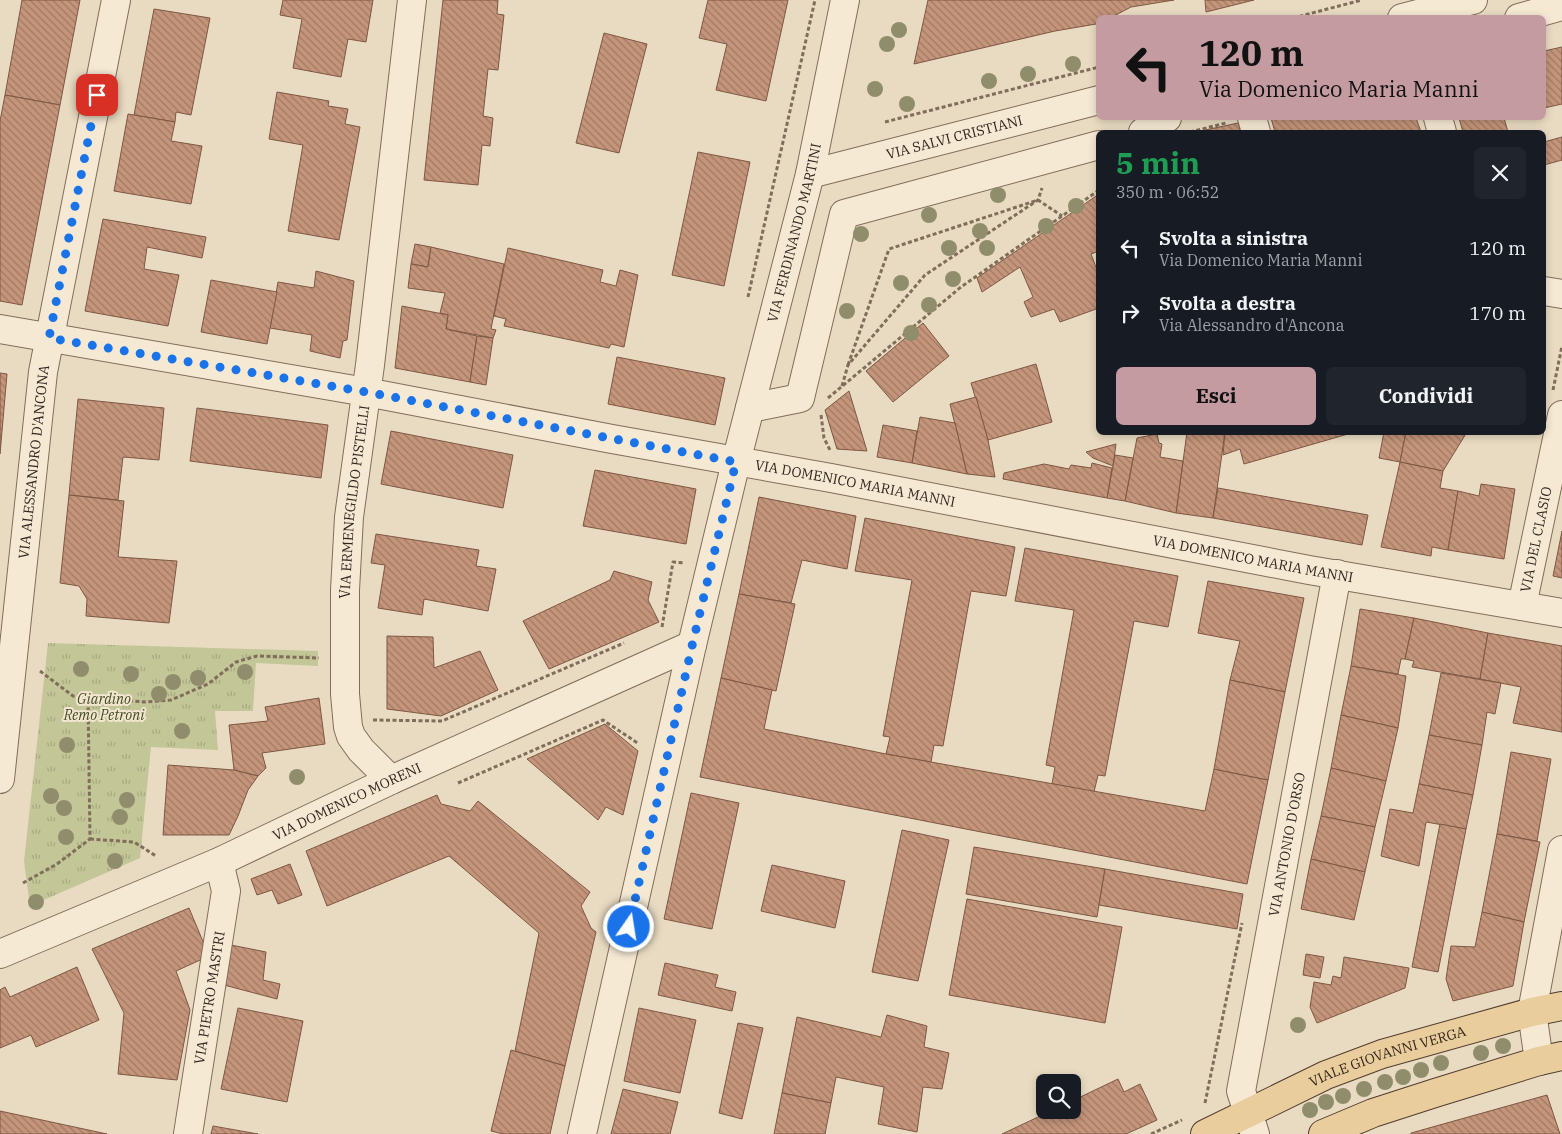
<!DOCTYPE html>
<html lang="it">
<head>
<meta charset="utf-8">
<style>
  :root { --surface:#171b24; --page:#20242c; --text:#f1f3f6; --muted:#9ea1a6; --accent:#c39ba0 }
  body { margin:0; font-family:"IBM Plex Serif",serif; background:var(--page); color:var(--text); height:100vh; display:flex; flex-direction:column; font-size:19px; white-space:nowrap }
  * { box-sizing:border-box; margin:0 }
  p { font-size:16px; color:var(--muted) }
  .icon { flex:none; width:28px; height:28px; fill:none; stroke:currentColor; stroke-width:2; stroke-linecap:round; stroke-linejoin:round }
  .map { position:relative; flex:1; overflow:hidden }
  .panel { position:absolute; left:1096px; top:130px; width:450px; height:305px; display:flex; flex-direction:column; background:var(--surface); border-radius:8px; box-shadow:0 2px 8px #0003 }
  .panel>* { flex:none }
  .banner { position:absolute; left:1096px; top:15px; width:450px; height:105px; border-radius:8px; box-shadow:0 2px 8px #0003; background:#c39ba0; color:#111; overflow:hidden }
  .tools { position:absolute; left:1036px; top:1074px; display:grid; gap:10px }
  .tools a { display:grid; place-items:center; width:45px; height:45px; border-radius:8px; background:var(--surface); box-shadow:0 2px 8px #0003; font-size:25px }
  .pin { position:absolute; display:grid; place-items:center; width:42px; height:42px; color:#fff; margin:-21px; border-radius:10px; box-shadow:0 2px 8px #0006 }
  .me { position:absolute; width:55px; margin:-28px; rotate:13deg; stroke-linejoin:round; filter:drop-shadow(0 0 4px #0008) }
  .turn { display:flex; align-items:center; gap:18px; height:105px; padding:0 20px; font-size:22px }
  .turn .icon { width:65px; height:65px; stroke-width:2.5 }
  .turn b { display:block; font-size:35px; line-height:42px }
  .round { display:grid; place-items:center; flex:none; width:52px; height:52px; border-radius:8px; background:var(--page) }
  .head { display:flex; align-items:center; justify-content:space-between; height:85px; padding:0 20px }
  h1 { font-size:30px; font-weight:800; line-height:38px; color:#1e9e55 }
  .primary-button { display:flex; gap:10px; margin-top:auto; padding:10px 20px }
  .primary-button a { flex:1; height:58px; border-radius:8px; background:var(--accent); color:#111; font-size:20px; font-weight:800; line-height:58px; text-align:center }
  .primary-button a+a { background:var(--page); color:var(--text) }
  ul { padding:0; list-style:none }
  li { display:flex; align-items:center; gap:15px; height:65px; padding:0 20px }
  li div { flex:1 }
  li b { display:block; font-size:19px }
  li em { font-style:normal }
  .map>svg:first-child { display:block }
  .park { fill:url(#park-tufts) }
  .building { fill:url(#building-back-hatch); stroke:#7e5743 }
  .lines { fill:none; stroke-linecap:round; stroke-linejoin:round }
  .minor-casing { stroke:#816d5b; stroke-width:30 }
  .major-casing { stroke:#4f3c2f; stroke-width:30 }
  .path { stroke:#816d5b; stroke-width:3; stroke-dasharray:4 2.5; stroke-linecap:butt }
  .minor { stroke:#f5e9d4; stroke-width:28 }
  .major { stroke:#eacd9c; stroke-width:28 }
  .tree { fill:#8f8d6c }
  .route { stroke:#1a73e8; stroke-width:9; stroke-dasharray:0 16.2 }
  .labels { text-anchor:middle; stroke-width:4; stroke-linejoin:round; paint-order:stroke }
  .street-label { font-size:14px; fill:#32261e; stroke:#f2e6d0 }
  .park-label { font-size:14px; font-style:italic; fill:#464d26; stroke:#f2e6d0 }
</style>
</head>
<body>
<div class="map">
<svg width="1562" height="1134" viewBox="0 0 1562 1134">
  <defs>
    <pattern id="park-tufts" width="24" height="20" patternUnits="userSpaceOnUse" patternTransform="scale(1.25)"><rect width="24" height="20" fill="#c3c697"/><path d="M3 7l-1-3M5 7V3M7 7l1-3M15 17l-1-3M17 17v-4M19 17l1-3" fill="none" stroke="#a8aa82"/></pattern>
    <pattern id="building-back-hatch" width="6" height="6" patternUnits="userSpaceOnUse" patternTransform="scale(1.25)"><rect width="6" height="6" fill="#c4957b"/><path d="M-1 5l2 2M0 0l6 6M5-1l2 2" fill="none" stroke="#a07964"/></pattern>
  </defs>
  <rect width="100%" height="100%" fill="#e9dbc2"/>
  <polygon class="park" points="48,643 318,651 318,666 256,663 253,711 215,711 218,750 151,747 140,858 30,906 24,861"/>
  <g class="building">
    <polygon points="22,0 80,0 60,105 5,95"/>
    <polygon points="283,0 373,0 366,42 348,39 341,77 293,68 302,19 280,15"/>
    <polygon points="443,0 498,0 497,14 504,15 498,70 488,69 483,116 493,118 490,146 482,145 478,185 424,180"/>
    <polygon points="708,0 788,0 766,101 716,90 727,44 699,38"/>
    <polygon points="928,0 1174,0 1131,7 1110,18 1099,18 1099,23 1096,24 1055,31 914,64"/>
    <polygon points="1205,0 1254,0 1206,12"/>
    <polygon points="154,9 210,18 191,115 176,112 175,122 134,115"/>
    <polygon points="604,33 647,44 619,153 576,143"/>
    <polygon points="1562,47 1562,104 1544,108 1544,51"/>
    <polygon points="277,92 329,101 328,106 348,109 345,124 360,127 339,240 288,231 303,145 269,139"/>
    <polygon points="5,95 60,105 22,305 0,301 0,121"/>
    <polygon points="128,114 175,122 171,141 202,146 191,204 114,191"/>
    <polygon points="1271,118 1416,118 1421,132 1275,132"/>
    <polygon points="1459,118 1504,118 1508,132 1463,132"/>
    <polygon points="1238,123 1241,132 1196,132"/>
    <polygon points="1562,137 1562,160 1544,165 1544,142"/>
    <polygon points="698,152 750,162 724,286 672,275"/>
    <polygon points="1099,194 1099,251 1091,254 1097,270 1099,269 1099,308 1060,322 1054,309 1031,317 1024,302 1033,297 1020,267 982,292 977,278"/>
    <polygon points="103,219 206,237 202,258 147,247 144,269 179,275 168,326 85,311"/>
    <polygon points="415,244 431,247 428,267 411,264"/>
    <polygon points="431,247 504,264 491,329 496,330 493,338 446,329 448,315 440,313 445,293 408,288 411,264 428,267"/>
    <polygon points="508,248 603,270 600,282 616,286 620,270 638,275 624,347 611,344 609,348 504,326 506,319 494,316"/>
    <polygon points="316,271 354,281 347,340 343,341 340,358 310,351 312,335 270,328 278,282 314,288"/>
    <polygon points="211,280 277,292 267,344 201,332"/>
    <polygon points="402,306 448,315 446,329 477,336 470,382 395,368"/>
    <polygon points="923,323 949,356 893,402 866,371"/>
    <polygon points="477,336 493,338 486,385 470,382"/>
    <polygon points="617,357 725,378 715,425 608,404"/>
    <polygon points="1036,364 1052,422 988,440 971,383"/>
    <polygon points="0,373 7,374 0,454"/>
    <polygon points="849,391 867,451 837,449 825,410"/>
    <polygon points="976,397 988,440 995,477 967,474 950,404"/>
    <polygon points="78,399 164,408 159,460 123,457 118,500 69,495"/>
    <polygon points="197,408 328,425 321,478 190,461"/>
    <polygon points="920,417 955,423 967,474 912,463"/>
    <polygon points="883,425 917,431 912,463 877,457"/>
    <polygon points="391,431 513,455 503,508 381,484"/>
    <polygon points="1187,432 1225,432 1213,518 1176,513"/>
    <polygon points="1225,432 1355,432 1244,464 1240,449 1223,455"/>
    <polygon points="1384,432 1406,432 1400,462 1379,458"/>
    <polygon points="1406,432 1467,432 1443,471 1400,462"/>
    <polygon points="1157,434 1159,443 1162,444 1160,457 1183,461 1176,513 1125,501 1137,438"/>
    <polygon points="1116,444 1113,466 1093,458 1086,452"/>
    <polygon points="1115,455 1133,458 1125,501 1107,498"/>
    <polygon points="1400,462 1443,471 1440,488 1458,491 1448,550 1432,547 1431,556 1381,547"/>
    <polygon points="1092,463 1112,468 1107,498 1003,479 1004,473 1044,464 1069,469 1071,465 1091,468"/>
    <polygon points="595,470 696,489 686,544 583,526"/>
    <polygon points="1481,484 1515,489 1504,559 1448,550 1458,491 1479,496"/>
    <polygon points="1218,488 1368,515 1362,545 1213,518"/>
    <polygon points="69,495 124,501 118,557 177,561 169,623 86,616 87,599 79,586 60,583"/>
    <polygon points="759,497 856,516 847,569 802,560 791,603 739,594"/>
    <polygon points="865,518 1015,547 1006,596 971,591 943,746 934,745 931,762 886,754 890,737 883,736 912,580 855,571"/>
    <polygon points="1562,531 1562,578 1553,576"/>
    <polygon points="376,534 479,550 476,566 496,569 488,611 424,599 422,615 378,608 385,565 371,563"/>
    <polygon points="1025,548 1178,576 1168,627 1134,621 1105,776 1098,775 1094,792 1052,784 1055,767 1046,765 1074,610 1015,601"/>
    <polygon points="614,571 652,582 648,600 659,622 549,669 523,621 610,580"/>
    <polygon points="1208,581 1304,598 1285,692 1230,680 1240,641 1198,633"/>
    <polygon points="739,594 795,604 776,691 721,678"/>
    <polygon points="1360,609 1414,618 1405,659 1401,659 1398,674 1351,666"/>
    <polygon points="1414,618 1488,633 1480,679 1412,667 1414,661 1405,659"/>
    <polygon points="1488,633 1562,646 1562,732 1513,723 1521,687 1480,679"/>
    <polygon points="387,636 433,637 434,668 480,651 498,690 441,716 387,709"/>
    <polygon points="1351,666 1406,676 1398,728 1341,715"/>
    <polygon points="1441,673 1501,683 1495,714 1487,712 1482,745 1429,735"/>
    <polygon points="721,678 772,690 764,729 886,754 1205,811 1214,769 1268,780 1247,884 700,777"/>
    <polygon points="1230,680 1285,692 1268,780 1214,769"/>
    <polygon points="319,698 325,744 262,753 266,768 258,776 234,770 229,725 268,721 265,707"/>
    <polygon points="1341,715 1398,728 1386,781 1331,768"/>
    <polygon points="605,724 638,751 623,815 606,807 598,820 527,759"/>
    <polygon points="1429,735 1482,745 1473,795 1419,784"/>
    <polygon points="1511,752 1551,759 1537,841 1497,834"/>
    <polygon points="168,765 234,770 258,776 248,790 238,816 229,835 163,835"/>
    <polygon points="1331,768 1386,781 1375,827 1321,816"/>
    <polygon points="1419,784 1473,795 1466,829 1426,822 1419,866 1381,856 1390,809 1413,813"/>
    <polygon points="691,793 739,803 712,929 664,919"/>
    <polygon points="437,795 441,804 470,811 478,801 590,892 581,906 591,928 596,932 565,1066 515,1051 539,933 449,856 327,906 306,851"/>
    <polygon points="1321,816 1375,827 1365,872 1311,859"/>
    <polygon points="1440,824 1466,829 1438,972 1412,967"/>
    <polygon points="902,830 949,840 918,981 872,972"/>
    <polygon points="1497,834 1540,842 1524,922 1482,912"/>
    <polygon points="974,847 1105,869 1097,917 966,894"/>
    <polygon points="1311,859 1365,872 1354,920 1301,909"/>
    <polygon points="290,864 302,895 278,904 272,890 257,895 251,879"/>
    <polygon points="772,865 845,881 835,928 761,911"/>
    <polygon points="1105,869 1243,894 1237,929 1099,905"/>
    <polygon points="967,899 1122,927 1105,1023 949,995"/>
    <polygon points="189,908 209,956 176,971 190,1010 177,1080 118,1074 124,1013 92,949"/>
    <polygon points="1482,912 1524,922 1513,986 1453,1001 1446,979 1451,946 1475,947"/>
    <polygon points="231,945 266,952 263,980 280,984 277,999 224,985"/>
    <polygon points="1306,954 1324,957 1320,978 1303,975"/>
    <polygon points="1344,957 1409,968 1405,988 1317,1023 1310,1007 1314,982 1331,985 1333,976 1341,978"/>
    <polygon points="665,963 718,975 715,987 736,992 732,1011 658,995"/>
    <polygon points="77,967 99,1020 36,1047 31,1035 0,1048 0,990 5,987 10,997"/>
    <polygon points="238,1008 303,1021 287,1102 221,1089"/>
    <polygon points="639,1008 696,1020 680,1093 624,1081"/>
    <polygon points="887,1015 927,1026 924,1047 949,1053 942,1089 923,1087 917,1132 878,1124 884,1087 836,1077 831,1103 782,1093 797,1017 881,1037"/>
    <polygon points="738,1023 763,1028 742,1119 719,1113"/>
    <polygon points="511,1050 565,1066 550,1134 503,1134 491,1131"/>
    <polygon points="1118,1079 1124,1092 1140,1084 1157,1120 1126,1134 1002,1134 1053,1110 1072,1110 1072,1101"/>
    <polygon points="623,1089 678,1102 670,1134 611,1134"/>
    <polygon points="782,1093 831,1103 825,1134 774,1134"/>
    <polygon points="1547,1095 1560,1134 1411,1134 1411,1133"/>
    <polygon points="0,1111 107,1134 0,1134"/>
    <polygon points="213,1126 258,1134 211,1134"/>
  </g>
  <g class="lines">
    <defs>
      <g id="minor">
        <polyline points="1402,18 1473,0"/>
        <polyline points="1519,18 1562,6"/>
        <polyline points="1252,118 1256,132"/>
        <polyline points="1438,118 1442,132"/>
        <polyline points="1143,132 1150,131 1167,118"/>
        <path id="s1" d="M810,174L1099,100"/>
        <polyline points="1544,291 1562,294"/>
        <path id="s2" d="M0,329L366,392L612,439L831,478L1309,570L1562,613"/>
        <polyline points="750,408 800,398 844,214 1099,145"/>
        <path id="s3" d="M1522,606L1562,415"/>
        <path id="s4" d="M0,779L43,372L116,0"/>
        <path id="s5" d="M391,780L361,750L351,736L348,727L345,694V590L349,517L370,365L412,0"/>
        <path id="s6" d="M0,954L219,862L391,780L692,645"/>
        <polyline points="1539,1061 1532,1012 1562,850"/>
        <path id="s7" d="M188,1134L226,891L219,862"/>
        <path id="s8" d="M582,1134L692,645L736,462L810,174L845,0"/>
        <path id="s9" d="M1255,1134L1241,1091L1337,574"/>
      </g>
      <g id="major">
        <path id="s10" d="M1205,1134L1326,1075L1382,1054L1532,1012L1562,1006"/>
        <polyline points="1323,1134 1373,1113 1435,1093 1539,1061 1562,1056"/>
      </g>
    </defs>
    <use href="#minor" class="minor-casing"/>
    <use href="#major" class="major-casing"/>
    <g class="path">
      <polyline points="1293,18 1362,0"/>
      <polyline points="885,122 1099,67"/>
      <polyline points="1190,132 1226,123"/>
      <polyline points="748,297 815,0"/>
      <polyline points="848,365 889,249 1038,200 1062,216"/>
      <polyline points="842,386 848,365 925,275 1038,200 1042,188"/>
      <polyline points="1553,390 1562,346"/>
      <polyline points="828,398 961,287 1099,190"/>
      <polyline points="821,415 824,438 830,450"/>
      <polyline points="662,627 673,562 685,563"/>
      <polyline points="40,671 73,696 144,702 171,700 208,684 236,662 257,656 319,658"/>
      <polyline points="373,720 442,721 624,643"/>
      <polyline points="458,783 603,720 639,744"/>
      <polyline points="90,839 134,842 156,856"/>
      <polyline points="23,883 57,864 90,839 88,697"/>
      <polyline points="1205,1103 1242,923"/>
      <polyline points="1151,1134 1182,1120"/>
    </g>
    <use href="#minor" class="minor"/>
    <use href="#major" class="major"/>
  </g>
  <g class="tree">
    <circle cx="899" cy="30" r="8"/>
    <circle cx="887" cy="44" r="8"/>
    <circle cx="1073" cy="64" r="8"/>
    <circle cx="1028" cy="74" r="8"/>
    <circle cx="989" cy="81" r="8"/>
    <circle cx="875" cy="89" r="8"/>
    <circle cx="907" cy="104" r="8"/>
    <circle cx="998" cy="195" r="8"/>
    <circle cx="1076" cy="206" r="8"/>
    <circle cx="929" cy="215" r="8"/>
    <circle cx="1046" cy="226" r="8"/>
    <circle cx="980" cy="231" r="8"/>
    <circle cx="861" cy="234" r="8"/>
    <circle cx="949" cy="248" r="8"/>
    <circle cx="987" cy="248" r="8"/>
    <circle cx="953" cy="279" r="8"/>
    <circle cx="901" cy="283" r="8"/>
    <circle cx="929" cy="305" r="8"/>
    <circle cx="847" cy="311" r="8"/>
    <circle cx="911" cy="333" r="8"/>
    <circle cx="81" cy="669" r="8"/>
    <circle cx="245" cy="672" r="8"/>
    <circle cx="131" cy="674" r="8"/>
    <circle cx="198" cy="678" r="8"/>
    <circle cx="173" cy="682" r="8"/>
    <circle cx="159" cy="694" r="8"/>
    <circle cx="182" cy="731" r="8"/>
    <circle cx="67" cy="745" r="8"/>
    <circle cx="297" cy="777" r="8"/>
    <circle cx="51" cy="796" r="8"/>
    <circle cx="127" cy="800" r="8"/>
    <circle cx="64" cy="808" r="8"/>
    <circle cx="120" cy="817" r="8"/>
    <circle cx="66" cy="837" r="8"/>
    <circle cx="115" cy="861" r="8"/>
    <circle cx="36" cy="902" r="8"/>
    <circle cx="1298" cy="1025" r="8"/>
    <circle cx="1503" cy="1046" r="8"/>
    <circle cx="1481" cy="1053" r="8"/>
    <circle cx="1441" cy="1063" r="8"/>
    <circle cx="1421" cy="1070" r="8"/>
    <circle cx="1403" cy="1077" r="8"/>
    <circle cx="1385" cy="1082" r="8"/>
    <circle cx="1364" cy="1089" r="8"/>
    <circle cx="1343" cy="1096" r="8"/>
    <circle cx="1326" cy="1102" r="8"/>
    <circle cx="1310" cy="1110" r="8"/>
  </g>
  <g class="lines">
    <polyline class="route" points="97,95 49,338 366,392 736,462 692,646 629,927"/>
  </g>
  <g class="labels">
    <g class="street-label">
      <text dy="5" stroke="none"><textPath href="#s1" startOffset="149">VIA SALVI CRISTIANI</textPath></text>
      <text dy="5" stroke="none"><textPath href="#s8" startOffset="926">VIA FERDINANDO MARTINI</textPath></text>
      <text dy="5" stroke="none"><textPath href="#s4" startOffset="319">VIA ALESSANDRO D'ANCONA</textPath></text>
      <text dy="5" stroke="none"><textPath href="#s2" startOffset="869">VIA DOMENICO MARIA MANNI</textPath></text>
      <text dy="5" stroke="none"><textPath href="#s5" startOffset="295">VIA ERMENEGILDO PISTELLI</textPath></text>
      <text dy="5" stroke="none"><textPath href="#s3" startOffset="68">VIA DEL CLASIO</textPath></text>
      <text dy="5" stroke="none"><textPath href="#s2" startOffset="1274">VIA DOMENICO MARIA MANNI</textPath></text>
      <text dy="5" stroke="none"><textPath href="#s6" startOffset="379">VIA DOMENICO MORENI</textPath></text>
      <text dy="5" stroke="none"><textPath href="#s9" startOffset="296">VIA ANTONIO D'ORSO</textPath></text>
      <text dy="5" stroke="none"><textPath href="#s7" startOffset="138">VIA PIETRO MASTRI</textPath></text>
      <text dy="5" stroke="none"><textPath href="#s10" startOffset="199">VIALE GIOVANNI VERGA</textPath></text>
    </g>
    <g class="park-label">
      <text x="104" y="704">Giardino<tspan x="104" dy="16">Remo Petroni</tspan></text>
    </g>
  </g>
</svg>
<div class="tools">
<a><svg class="icon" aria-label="search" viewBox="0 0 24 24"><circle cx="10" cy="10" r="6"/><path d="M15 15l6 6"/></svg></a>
</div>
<div class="pin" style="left:97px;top:95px;background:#d93025"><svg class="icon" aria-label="arrive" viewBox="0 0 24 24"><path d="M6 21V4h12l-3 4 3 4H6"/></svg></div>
<svg class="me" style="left:629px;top:927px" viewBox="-20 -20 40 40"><circle r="17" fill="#1a73e8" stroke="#fff" stroke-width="3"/><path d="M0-11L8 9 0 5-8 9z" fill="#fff"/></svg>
<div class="banner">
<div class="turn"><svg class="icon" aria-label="left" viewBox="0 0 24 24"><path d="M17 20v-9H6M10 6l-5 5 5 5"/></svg><div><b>120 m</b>Via Domenico Maria Manni</div></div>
</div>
<section class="panel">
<div class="head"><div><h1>5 min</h1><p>350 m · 06:52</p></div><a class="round"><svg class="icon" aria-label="close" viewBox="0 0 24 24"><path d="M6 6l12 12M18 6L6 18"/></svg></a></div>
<ul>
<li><svg class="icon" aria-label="left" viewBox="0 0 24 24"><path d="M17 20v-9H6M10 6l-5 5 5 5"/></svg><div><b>Svolta a sinistra</b><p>Via Domenico Maria Manni</p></div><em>120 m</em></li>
<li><svg class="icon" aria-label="right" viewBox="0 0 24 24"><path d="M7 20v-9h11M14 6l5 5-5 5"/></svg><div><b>Svolta a destra</b><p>Via Alessandro d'Ancona</p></div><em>170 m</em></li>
</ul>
<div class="primary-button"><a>Esci</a><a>Condividi</a></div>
</section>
</div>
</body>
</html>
